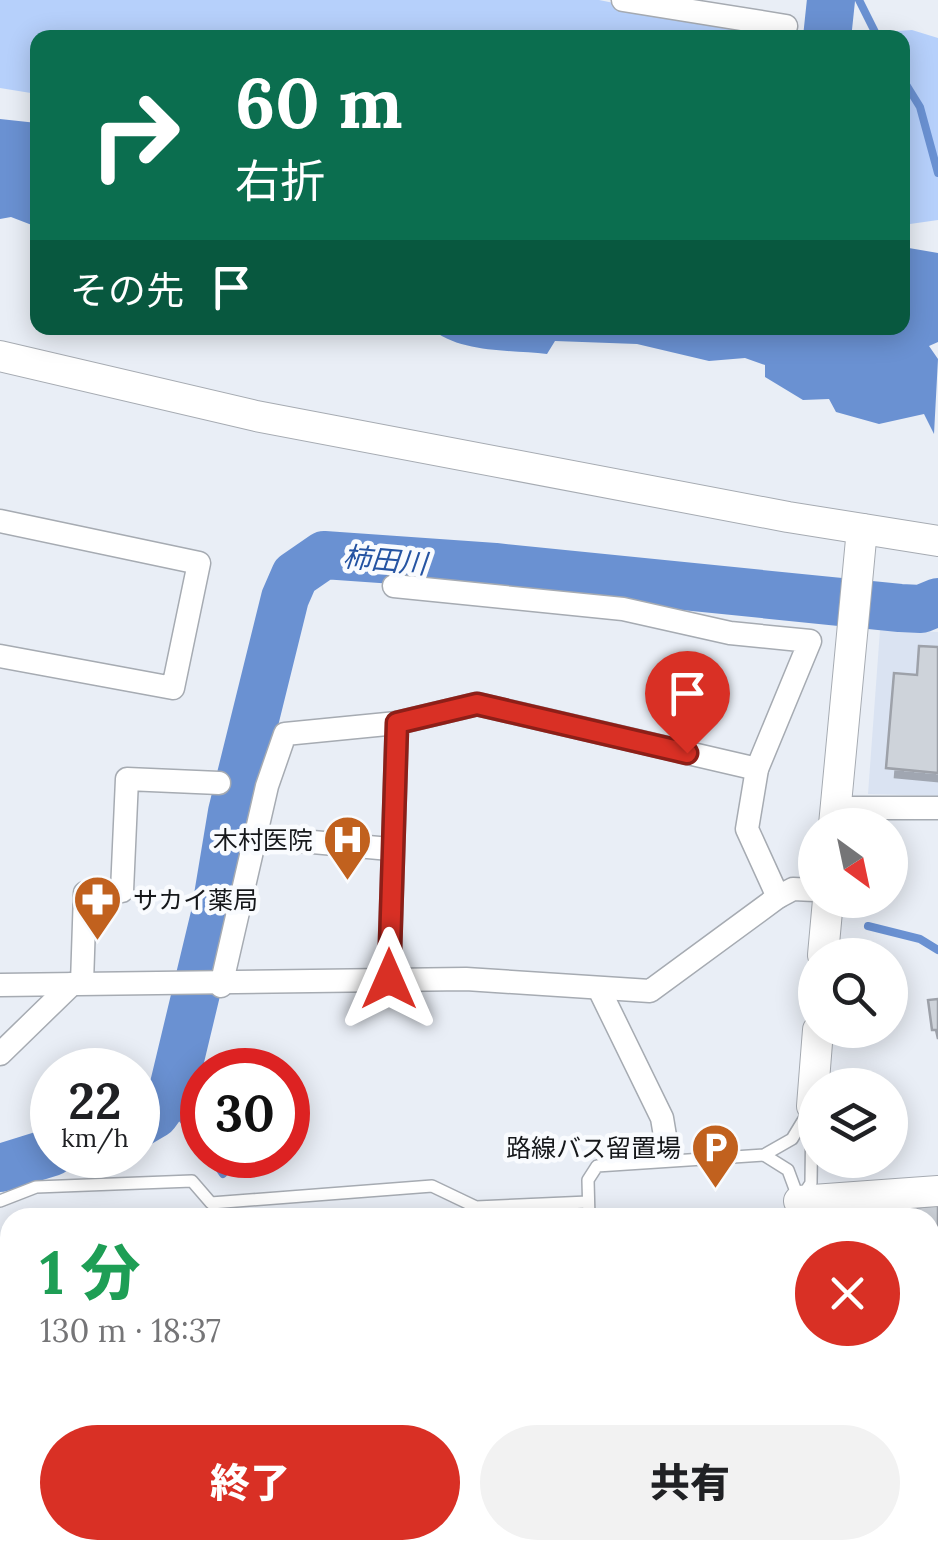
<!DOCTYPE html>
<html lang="ja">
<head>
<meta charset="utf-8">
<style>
  :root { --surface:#fff; --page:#f2f2f2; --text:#202124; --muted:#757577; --accent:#d93025 }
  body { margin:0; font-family:Lora,"Noto Sans JP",serif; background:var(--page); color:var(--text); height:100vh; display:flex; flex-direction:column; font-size:38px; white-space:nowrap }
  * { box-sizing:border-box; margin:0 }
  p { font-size:32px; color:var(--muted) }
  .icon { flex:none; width:55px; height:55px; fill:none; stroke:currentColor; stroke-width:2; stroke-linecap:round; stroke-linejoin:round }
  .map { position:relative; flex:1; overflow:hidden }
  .panel { position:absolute; left:0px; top:1208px; width:940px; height:352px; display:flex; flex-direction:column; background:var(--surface); border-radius:30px 30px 0 0; box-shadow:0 5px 25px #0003 }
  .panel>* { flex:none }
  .guide { position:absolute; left:30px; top:30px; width:880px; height:305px; border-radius:20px; box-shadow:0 5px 25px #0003; background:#0b6e4f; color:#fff; overflow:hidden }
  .needle { width:65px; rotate:147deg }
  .fabs { position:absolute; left:798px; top:808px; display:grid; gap:20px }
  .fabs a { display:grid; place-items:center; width:110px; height:110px; border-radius:50%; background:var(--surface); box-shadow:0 5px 25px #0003; font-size:50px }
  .speed { position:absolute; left:30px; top:1048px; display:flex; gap:20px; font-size:50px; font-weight:700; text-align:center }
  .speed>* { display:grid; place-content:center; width:130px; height:130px; border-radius:50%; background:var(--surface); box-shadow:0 5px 25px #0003; line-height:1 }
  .speed small { font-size:25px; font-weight:400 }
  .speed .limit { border:15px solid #d22; background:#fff; color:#111 }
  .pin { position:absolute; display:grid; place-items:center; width:85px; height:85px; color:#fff; margin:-102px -42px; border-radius:50% 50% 50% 0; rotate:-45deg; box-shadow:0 0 10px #0007 }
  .pin .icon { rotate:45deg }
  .me { position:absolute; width:110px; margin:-55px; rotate:0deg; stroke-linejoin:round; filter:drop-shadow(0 0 8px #0008) }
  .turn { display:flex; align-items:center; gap:35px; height:210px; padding:0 40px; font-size:45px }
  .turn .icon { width:130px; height:130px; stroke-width:2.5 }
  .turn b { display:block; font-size:70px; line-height:85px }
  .then { display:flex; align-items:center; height:95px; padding:0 40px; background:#0003; gap:20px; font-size:38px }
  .round { display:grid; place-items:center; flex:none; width:105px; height:105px; border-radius:52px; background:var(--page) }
  .overview { display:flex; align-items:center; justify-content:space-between; height:170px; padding:0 40px }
  h1 { font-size:60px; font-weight:800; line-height:75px; color:#1e9e55 }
  .button { display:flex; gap:20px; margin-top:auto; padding:20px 40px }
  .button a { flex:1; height:115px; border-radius:60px; background:var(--accent); color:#fff; font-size:40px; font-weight:800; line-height:115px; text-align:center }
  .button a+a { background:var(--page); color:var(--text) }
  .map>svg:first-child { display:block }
  .built { fill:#dae3f2 }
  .green { fill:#b6d0fb }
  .water { fill:#6a91d2 }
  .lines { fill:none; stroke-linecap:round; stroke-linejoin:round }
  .stream { stroke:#6a91d2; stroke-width:8 }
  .river { stroke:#6a91d2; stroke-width:48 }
  .building { fill:#ced3da; stroke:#9da1a9; stroke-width:2.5; filter:url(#shadow) }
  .lane-casing { stroke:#a6abb2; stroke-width:14 }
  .street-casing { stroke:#a6abb2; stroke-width:25 }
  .secondary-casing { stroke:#a6abb2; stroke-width:32 }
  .lane { stroke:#fff; stroke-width:11 }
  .street { stroke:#fff; stroke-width:22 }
  .secondary { stroke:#fff; stroke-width:30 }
  .rail-casing { stroke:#6a6d72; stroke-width:11 }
  .rail { stroke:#f9fbfe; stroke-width:8; stroke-dasharray:22; stroke-linecap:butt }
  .route-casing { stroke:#8d1f18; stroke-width:25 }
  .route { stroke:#d93025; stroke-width:18 }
  .labels { text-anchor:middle; stroke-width:9; stroke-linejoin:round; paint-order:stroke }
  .poi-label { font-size:25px; fill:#16181b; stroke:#f9fbfe; text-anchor:end }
  .water-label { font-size:28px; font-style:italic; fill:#2453a2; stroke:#f9fbfe }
</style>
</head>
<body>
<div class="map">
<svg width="938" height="1559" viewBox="0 0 938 1559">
  <defs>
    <filter id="shadow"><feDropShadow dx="9" dy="9" stdDeviation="0" flood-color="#0004"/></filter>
  </defs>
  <rect width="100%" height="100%" fill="#e9eef6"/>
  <g class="built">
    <polygon points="880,630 938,632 938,796 868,794"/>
    <polygon points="938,1289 938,1438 930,1439 930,1290"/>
    <polygon points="10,1291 10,1453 0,1453 0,1292"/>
  </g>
  <g class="green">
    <polygon points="0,0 599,0 782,37 38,38 37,94 0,88"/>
    <polygon points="912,30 938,38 938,220 903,225 902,38 803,37"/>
  </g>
  <g class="water">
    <polygon points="0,119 37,123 37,227 11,217 0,219"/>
    <path d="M903,247L938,253V342L929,346L938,359L934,434L924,414L879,424L836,412L829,399L803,400L765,377V365L745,358L709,361L637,344L555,341L547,354C511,350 459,353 430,328H902Z"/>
  </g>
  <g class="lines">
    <g class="stream">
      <polyline points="859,0 878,38"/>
      <polyline points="902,78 920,107 938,173"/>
      <polyline points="896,626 900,608"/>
      <polyline points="868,926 920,939 938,950"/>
      <polyline points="166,1099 202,1143"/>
      <polyline points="210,1155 223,1174"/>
    </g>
    <g class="river">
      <polyline points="827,38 831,0"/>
      <polyline points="138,1124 155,1114 173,1089 215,914 232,812 285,598 295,575 324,555 495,567 900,608 921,609 938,602"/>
      <polyline points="0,1168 52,1152"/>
    </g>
  </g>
  <g class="building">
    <polygon points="919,646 938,647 938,773 886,768 894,673 917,675"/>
    <polygon points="938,999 938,1039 936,1030 932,1030 928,1000"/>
    <polygon points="938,1205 938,1284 930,1284 930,1218 843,1216"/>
    <rect x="23" y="1550" width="54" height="9"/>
    <polygon points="691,1550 780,1550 780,1559 690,1557"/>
  </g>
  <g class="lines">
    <defs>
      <g id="lane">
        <polyline points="764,1155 788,1170 798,1197"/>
        <polyline points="0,1201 36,1187 192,1181 211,1203 432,1186 476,1207 588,1202"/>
        <polyline points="569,1218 589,1216"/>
        <polyline points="589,1218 588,1180 597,1166 764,1155 792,1139 812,1106"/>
        <polyline points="788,1218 811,1183 812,1106"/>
        <polyline points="0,1259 10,1258"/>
        <polyline points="633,1550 642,1559"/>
        <polyline points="483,1559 498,1551 518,1550"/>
      </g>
      <g id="street">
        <polyline points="623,0 786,26"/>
        <polyline points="0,521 199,563 173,688 0,656"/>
        <polyline points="394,586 623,609 730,633 810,641 757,769 747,829 778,897"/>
        <polyline points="836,808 938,808"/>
        <polyline points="257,837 390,849"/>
        <polyline points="389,979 397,723"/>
        <polyline points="82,983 85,893 122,891 127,779 219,783"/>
        <polyline points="0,985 466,979 650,991 778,897 793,889 815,890"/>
        <polyline points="221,986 267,786 285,734 397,723 477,704 757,769"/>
        <polyline points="600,991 662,1118 665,1136"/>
        <polyline points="0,1054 72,984"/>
        <polyline points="930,1476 938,1475"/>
        <polyline points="0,1528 10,1527"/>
        <polyline points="256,1559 257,1550"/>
        <polyline points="794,1559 794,1550"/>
      </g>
      <g id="secondary">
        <polyline points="0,356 256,416 788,517 938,541"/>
        <polyline points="834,825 862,529"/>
        <polyline points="823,955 828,900"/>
        <polyline points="812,1106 818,1030"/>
        <polyline points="799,1201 938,1191"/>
      </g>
    </defs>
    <use href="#lane" class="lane-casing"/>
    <use href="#street" class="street-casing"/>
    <use href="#secondary" class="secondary-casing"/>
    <use href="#lane" class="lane"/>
    <use href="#street" class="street"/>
    <use href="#secondary" class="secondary"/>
    <defs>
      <g id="rail">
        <polyline points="930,1308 938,1307"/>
        <polyline points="0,1335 10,1335"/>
        <polyline points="930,1338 938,1337"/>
        <polyline points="0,1376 10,1376"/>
        <polyline points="930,1396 938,1396"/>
        <polyline points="0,1397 10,1397"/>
        <polyline points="930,1424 938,1423"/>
      </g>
    </defs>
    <use href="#rail" class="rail-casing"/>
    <use href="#rail" class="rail"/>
  </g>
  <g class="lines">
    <defs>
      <polyline id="route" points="389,979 397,723 477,704 687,753"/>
    </defs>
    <use href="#route" class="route-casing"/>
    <use href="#route" class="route"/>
  </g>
  <defs>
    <symbol id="hospital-pin" viewBox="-11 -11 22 30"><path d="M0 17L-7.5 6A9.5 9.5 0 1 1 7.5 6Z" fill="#c1611e" stroke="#f9fbfe"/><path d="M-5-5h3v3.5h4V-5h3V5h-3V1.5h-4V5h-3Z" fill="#fff"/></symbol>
    <symbol id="pharmacy-pin" viewBox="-11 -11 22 30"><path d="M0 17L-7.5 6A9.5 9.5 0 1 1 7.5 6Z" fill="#c1611e" stroke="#f9fbfe"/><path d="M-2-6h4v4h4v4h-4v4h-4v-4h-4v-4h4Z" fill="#fff"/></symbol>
    <symbol id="parking-pin" viewBox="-11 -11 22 30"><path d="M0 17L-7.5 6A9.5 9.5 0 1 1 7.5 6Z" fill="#c1611e" stroke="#f9fbfe"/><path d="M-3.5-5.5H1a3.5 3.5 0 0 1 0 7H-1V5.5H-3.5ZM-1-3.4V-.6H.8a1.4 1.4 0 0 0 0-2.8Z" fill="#fff"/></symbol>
  </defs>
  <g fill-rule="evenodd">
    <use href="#hospital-pin" x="320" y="812" width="55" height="75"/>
    <use href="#pharmacy-pin" x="70" y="872" width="55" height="75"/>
    <use href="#parking-pin" x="688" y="1120" width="55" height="75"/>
  </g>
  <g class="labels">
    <g class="poi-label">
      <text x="313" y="849">木村医院</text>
      <text x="133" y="909" text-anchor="start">サカイ薬局</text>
      <text x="681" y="1157">路線バス留置場</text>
    </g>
    <g class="water-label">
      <text transform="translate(385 560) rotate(5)" y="10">柿田川</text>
    </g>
  </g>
</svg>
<div class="fabs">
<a><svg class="needle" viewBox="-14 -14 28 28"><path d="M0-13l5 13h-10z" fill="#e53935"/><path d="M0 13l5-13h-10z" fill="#757577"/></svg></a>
<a><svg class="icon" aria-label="search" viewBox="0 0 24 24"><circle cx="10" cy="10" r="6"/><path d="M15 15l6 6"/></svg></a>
<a><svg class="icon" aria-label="layers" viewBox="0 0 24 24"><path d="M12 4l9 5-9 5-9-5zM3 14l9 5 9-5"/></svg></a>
</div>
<div class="speed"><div>22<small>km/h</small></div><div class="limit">30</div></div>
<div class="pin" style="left:687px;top:753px;background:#d93025"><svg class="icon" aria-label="arrive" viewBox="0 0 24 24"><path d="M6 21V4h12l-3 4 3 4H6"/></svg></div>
<svg class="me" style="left:389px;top:979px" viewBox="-20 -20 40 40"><path d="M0-17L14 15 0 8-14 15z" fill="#d93025" stroke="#fff" stroke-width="4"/></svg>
<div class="guide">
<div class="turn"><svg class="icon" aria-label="right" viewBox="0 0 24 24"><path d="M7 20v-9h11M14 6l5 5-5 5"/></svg><div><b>60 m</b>右折</div></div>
<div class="then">その先<svg class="icon" aria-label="arrive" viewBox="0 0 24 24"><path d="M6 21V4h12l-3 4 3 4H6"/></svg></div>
</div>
<section class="panel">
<div class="overview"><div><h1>1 分</h1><p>130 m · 18:37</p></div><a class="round" style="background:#d93025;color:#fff"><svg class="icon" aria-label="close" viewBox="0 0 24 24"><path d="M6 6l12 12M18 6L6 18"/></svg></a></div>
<div class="button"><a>終了</a><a>共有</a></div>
</section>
</div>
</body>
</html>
